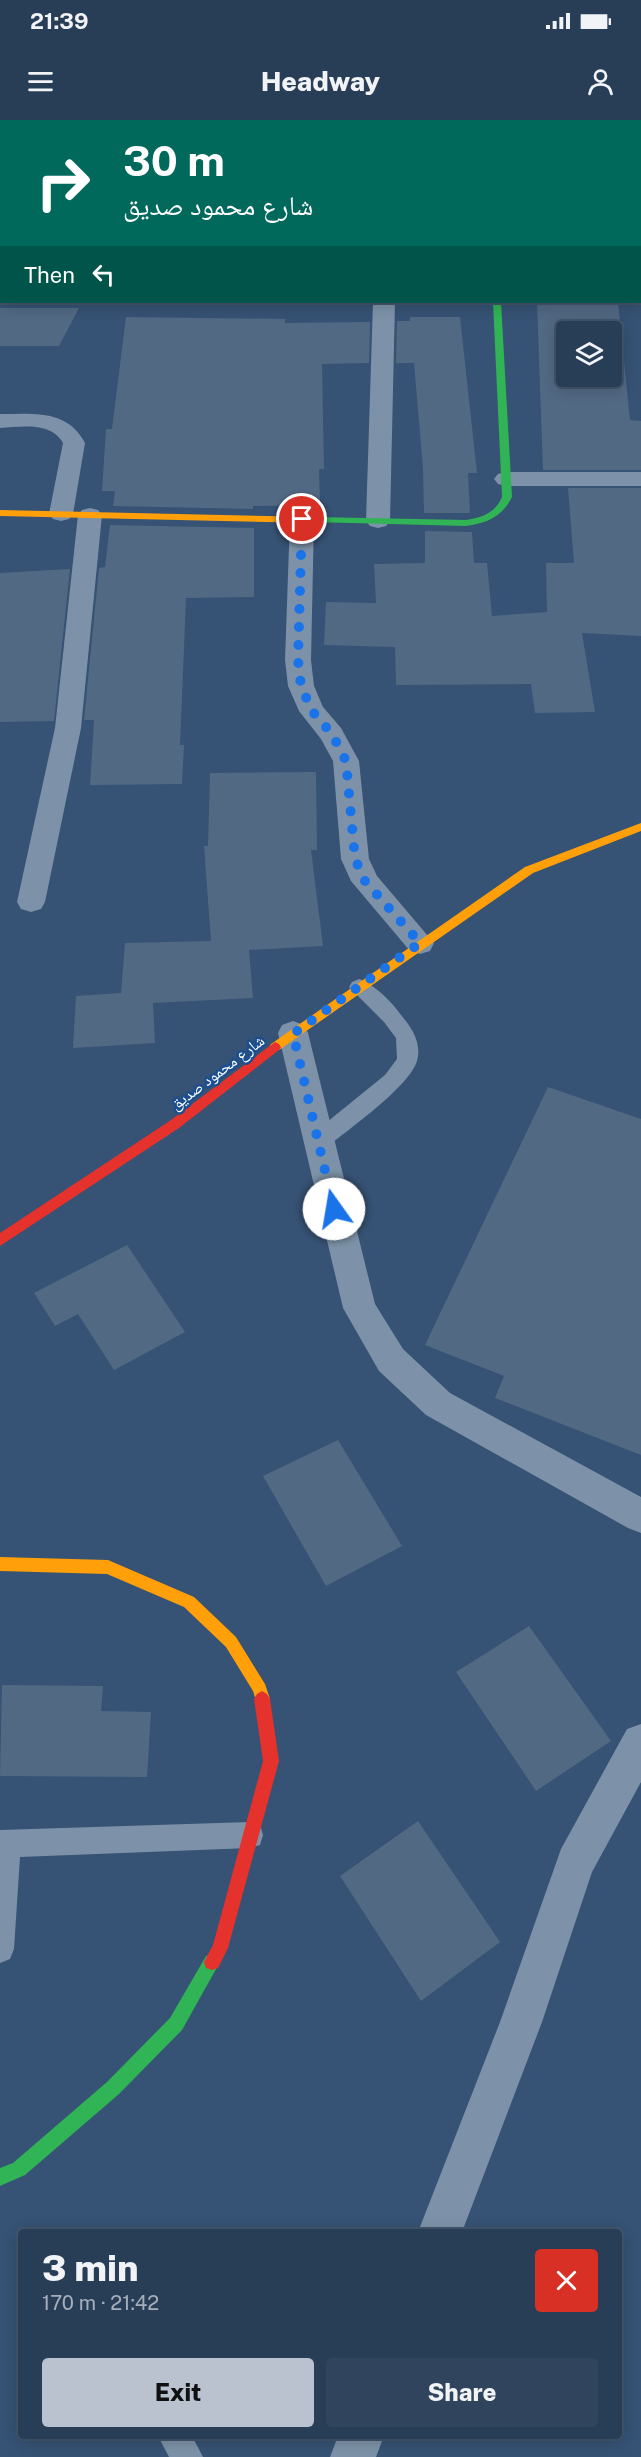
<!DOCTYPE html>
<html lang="en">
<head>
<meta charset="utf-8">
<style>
  :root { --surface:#283e57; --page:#30455d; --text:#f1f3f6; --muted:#a5aeba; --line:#44576d; --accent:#b9c2ce }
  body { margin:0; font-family:"Public Sans","Noto Naskh Arabic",sans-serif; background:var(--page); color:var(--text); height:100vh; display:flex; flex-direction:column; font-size:22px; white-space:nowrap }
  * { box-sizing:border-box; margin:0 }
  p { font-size:20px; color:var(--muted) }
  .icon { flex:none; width:33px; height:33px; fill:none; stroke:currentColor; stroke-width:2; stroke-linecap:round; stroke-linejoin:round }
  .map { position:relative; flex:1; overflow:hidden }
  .details { position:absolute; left:18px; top:2109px; width:604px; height:210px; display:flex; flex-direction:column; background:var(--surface); border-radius:6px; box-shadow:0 3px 15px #0003,0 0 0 2px var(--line) }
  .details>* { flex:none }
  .banner { position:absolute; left:0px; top:0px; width:642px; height:183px; box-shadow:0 3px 15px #0003,0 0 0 2px var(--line); background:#00695c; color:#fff; overflow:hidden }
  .tools { position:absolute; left:556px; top:201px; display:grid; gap:12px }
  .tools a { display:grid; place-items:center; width:66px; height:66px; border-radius:6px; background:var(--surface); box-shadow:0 3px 15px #0003,0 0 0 2px var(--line); font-size:30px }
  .pin { position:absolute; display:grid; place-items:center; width:51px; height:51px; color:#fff; margin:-26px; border:3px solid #fff; border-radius:50%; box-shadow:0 2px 6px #0007 }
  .me { position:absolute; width:66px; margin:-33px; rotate:347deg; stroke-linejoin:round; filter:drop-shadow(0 0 4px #0008) }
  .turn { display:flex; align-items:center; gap:21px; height:126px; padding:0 24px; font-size:27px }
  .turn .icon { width:78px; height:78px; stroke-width:2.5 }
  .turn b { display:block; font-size:42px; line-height:51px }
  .then { display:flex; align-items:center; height:57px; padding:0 24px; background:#0003; gap:12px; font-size:22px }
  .round { display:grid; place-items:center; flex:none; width:63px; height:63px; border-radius:6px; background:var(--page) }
  .head { display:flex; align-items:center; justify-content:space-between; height:102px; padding:0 24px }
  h1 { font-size:36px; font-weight:800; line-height:45px }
  .primary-button { display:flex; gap:12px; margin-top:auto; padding:12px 24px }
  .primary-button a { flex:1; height:69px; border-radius:6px; background:var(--accent); color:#111; font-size:24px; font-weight:800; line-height:69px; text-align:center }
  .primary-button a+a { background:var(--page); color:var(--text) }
  .status { display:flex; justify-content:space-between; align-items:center; height:42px; padding:0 30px; background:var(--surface); direction:ltr }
  .status svg { height:16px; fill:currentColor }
  header { display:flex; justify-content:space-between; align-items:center; height:78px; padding:0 24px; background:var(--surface); font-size:27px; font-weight:800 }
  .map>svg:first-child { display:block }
  .building { fill:#526984; fill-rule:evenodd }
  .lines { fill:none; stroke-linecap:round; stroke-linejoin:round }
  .lane { fill:#7d92a8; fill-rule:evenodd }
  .street { fill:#7d92a8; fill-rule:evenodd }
  .fast { fill:#30b455; fill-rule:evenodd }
  .slow { fill:#ff9f0a; fill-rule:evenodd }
  .jam { fill:#e5322d; fill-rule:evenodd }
  .route { stroke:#1a73e8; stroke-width:10; stroke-dasharray:0 18 }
  .labels { text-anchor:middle; stroke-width:5; stroke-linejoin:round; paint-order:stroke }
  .street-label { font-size:16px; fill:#fff; stroke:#1b4f8f }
</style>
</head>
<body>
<div class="status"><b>21:39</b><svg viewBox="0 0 49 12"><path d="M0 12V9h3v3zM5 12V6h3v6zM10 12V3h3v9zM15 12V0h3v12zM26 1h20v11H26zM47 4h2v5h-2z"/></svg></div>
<header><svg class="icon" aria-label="menu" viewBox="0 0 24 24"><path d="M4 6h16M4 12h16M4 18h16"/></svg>Headway<svg class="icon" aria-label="person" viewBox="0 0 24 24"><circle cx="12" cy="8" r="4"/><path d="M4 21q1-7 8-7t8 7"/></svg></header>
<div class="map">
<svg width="641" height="2337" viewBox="0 0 641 2337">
  <rect width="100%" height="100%" fill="#365274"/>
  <g class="building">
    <path d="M537,182H618L630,300L641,301V350H543ZM567,212H612V256H567Z"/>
    <polygon points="0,188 79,188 59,226 0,226"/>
    <polygon points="126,197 285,199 285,203 370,202 369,243 322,244 324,349 319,349 320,385 253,386 253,389 113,386 115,371 102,371 106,309 112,309"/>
    <polygon points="410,197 460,197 477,353 468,353 470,393 424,393 423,348 414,243 396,243 397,201 410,201"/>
    <polygon points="568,368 641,368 641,516 582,513 595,592 535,593 531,564 396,565 395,527 324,525 326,482 376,483 374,444 425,443 425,411 472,412 474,443 487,443 492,496 547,492 546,443 574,443"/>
    <polygon points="110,405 254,408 254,477 186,478 180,625 184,625 182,664 90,665 94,600 84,600 99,448 105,447"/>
    <polygon points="70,449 54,601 0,602 0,453"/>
    <polygon points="316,652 317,730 311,730 323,826 249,830 253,878 153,883 155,923 73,928 76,876 121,873 125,823 211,821 204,726 208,726 210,653"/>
    <polygon points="548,967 641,999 641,1335 495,1278 504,1256 425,1225"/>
    <polygon points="127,1125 185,1212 114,1250 78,1194 55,1206 34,1173"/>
    <polygon points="338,1320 402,1426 326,1466 263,1356"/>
    <polygon points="529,1506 611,1621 536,1671 456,1552"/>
    <polygon points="2,1565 103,1566 101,1591 151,1592 147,1657 0,1656"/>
    <polygon points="418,1701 500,1822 421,1881 340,1756"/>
  </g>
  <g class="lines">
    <g class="lane">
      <path d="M359,859C374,864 392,882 401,895C412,908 422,923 417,941C409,967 349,1009 327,1027L319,1030L311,1027L308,1021L311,1015L385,955L397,939L396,918L384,902L349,867L352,862Z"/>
      <polygon points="250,1702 260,1705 263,1715 260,1725 250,1728 20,1737 14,1829 10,1839 0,1843 0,1710"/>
      <polygon points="158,2316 192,2316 203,2337 169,2337"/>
    </g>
    <g class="street">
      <rect x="0" y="102" width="2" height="12"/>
      <rect x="640" y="121" width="1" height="12"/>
      <rect x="640" y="145" width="1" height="18"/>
      <polygon points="373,182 395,182 390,401 386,406 378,408 370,406 366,401"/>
      <path d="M0,294C34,294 67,289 85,323L73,394L69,399L61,401L53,399L49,394L63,323C51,301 20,307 0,308Z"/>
      <polygon points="506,352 641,352 641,366 506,366 498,364 494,359 498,354"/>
      <polygon points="90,388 98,390 102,395 81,608 45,782 41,789 31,792 21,789 17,782 55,608 78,395 82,390"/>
      <polygon points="302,392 310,394 314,399 311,540 314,566 323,587 341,608 359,641 369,739 377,756 434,823 430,831 420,834 410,831 351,761 341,739 333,641 321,619 299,591 288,566 285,540 290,399 294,394"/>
      <polygon points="293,901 304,905 308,913 375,1184 403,1229 450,1273 641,1377 641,1413 628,1408 426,1295 379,1251 343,1188 278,913 282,905"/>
      <polygon points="641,1604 641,1662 592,1752 542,1902 462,2112 418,2112 500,1902 561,1729 627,1609"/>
      <polygon points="338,2316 384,2316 376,2337 330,2337"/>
    </g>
    <g class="fast">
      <path d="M493,182H501L512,377C502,397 487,403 466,406L312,402V398L315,397L466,400C483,397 495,393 502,377Z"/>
      <polygon points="212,1834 218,1836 220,1842 182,1910 119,1974 25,2055 0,2066 0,2048 13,2043 107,1962 170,1898 206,1836"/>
    </g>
    <g class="slow">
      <rect x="0" y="47" width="2" height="4"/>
      <polygon points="0,390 315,397 320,400 315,403 0,396"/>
      <polygon points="641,703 641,711 533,753 279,930 271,930 269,927 271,924 525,747"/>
      <polygon points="0,1437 108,1440 194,1477 236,1517 265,1564 270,1579 267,1584 262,1587 257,1584 253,1571 226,1527 184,1487 107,1454 0,1451"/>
    </g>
    <g class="jam">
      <polygon points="530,0 540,0 542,2 531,2"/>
      <rect x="640" y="52" width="1" height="4"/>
      <polygon points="275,922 279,924 281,927 279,930 179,1008 0,1126 0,1113 171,1000"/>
      <polygon points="262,1571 267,1574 270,1579 279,1641 228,1828 218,1848 212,1850 206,1848 204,1842 213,1825 263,1641 254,1579 257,1574"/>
    </g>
  </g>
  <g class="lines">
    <polyline class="route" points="302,399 298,540 301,566 312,591 332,614 346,641 355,739 365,761 420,823 293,914 334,1089"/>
  </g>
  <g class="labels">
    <g class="street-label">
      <text transform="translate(217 952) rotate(-37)" y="6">شارع محمود صديق</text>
    </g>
  </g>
</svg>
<div class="tools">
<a><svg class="icon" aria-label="layers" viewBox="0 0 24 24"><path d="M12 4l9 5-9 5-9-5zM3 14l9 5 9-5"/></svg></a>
</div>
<div class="pin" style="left:302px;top:399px;background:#d93025"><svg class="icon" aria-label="arrive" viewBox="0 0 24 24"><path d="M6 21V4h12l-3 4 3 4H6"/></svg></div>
<svg class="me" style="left:334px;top:1089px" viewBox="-20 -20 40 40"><circle r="19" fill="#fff"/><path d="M0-13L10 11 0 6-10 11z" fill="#1a73e8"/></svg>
<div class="banner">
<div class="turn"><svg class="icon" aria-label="right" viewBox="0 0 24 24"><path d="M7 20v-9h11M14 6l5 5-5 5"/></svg><div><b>30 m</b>شارع محمود صديق</div></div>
<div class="then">Then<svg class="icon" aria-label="left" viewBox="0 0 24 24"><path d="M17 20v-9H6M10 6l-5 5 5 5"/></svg></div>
</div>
<section class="details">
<div class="head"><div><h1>3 min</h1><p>170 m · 21:42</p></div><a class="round" style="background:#d93025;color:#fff"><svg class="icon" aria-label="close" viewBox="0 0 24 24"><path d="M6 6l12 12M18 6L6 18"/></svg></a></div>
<div class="primary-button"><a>Exit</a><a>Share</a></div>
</section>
</div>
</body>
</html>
